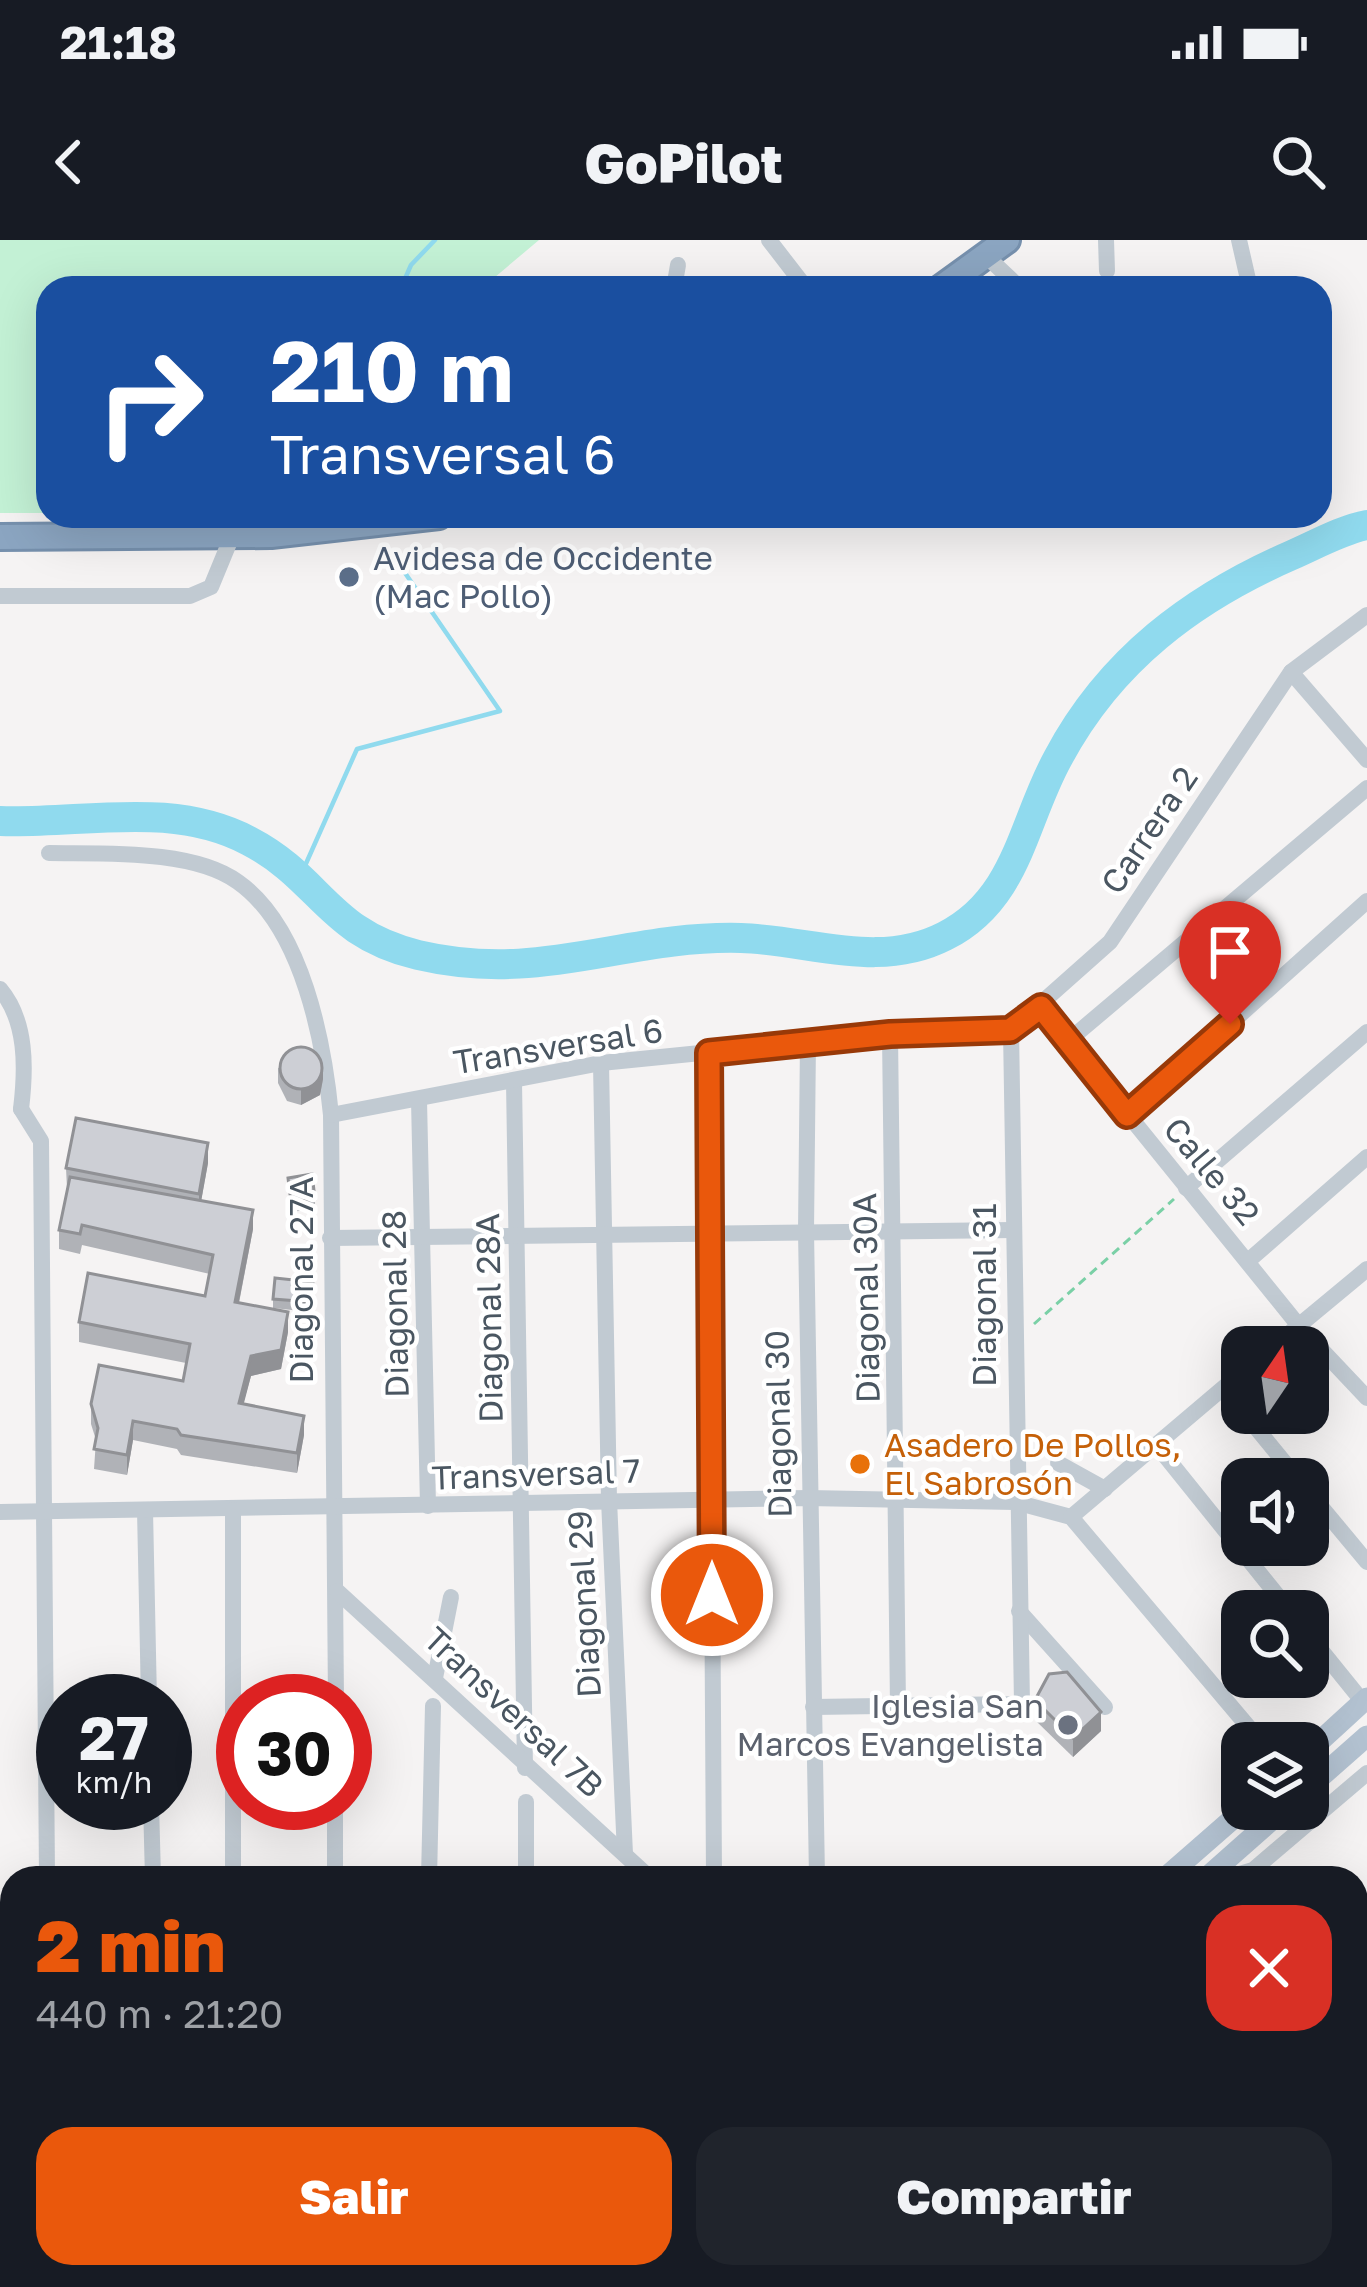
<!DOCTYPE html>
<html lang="es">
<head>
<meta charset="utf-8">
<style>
  :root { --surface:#171b24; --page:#20242c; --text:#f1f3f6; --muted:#9ea1a6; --accent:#ea580c }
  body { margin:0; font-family:"Golos Text",sans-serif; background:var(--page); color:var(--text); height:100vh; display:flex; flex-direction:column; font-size:45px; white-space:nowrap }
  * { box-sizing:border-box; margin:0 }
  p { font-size:39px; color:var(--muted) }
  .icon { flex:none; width:66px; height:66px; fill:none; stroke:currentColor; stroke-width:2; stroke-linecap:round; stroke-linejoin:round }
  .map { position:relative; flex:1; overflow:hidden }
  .panel { position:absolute; left:0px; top:1626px; width:1368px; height:423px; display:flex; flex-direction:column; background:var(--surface); border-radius:36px 36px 0 0; box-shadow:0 12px 48px #0002 }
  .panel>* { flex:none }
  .hud { position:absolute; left:36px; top:36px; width:1296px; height:252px; border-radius:36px; box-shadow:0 12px 48px #0002; background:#1a4fa0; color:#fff; overflow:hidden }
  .needle { width:78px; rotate:13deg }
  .tools { position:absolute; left:1221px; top:1086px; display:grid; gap:24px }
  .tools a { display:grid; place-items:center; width:108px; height:108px; border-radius:24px; background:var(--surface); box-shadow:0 12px 48px #0002; font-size:60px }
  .speed { position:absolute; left:36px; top:1434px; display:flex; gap:24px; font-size:60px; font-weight:700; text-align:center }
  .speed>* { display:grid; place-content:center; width:156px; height:156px; border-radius:50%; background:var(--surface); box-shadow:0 12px 48px #0002; line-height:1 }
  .speed small { font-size:30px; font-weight:400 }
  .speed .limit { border:18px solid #d22; background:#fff; color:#111 }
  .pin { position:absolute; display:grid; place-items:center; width:102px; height:102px; color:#fff; margin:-123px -51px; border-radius:50% 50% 50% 0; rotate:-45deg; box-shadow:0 0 12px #0007 }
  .pin .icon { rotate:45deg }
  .me { position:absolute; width:132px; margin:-66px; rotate:0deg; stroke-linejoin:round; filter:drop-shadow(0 0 9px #0008) }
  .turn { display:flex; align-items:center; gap:42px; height:252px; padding:0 36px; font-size:54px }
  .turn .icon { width:156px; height:156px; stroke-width:2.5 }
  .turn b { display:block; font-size:84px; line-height:102px }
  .round { display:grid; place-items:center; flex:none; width:126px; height:126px; border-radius:36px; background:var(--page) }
  .head { display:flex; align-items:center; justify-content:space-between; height:204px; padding:0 36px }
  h1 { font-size:72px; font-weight:800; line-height:90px; color:var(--accent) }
  .button { display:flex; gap:24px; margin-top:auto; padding:24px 36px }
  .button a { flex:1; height:138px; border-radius:36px; background:var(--accent); color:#fff; font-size:48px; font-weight:800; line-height:138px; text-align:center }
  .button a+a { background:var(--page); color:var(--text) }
  .status { display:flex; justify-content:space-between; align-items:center; height:84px; padding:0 60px; background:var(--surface); direction:ltr }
  .status svg { height:33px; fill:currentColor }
  header { display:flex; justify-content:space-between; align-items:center; height:156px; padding:0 36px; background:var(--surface); font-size:54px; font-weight:800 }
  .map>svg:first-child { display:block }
  .green { fill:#c3f1d5 }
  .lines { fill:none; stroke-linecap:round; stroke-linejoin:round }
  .stream { stroke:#90daee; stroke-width:4.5 }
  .river { stroke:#90daee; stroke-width:30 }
  .highway-casing { stroke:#7690ad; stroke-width:30 }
  .path { stroke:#7ad0a6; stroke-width:3; stroke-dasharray:9 6; stroke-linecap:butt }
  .minor { stroke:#c1cad2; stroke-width:16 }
  .major { stroke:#b3c2d1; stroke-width:21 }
  .highway { stroke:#8ba5c1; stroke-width:24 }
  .wall { fill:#b0b2b7 }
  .shaded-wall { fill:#909195 }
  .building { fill:#cdcfd5; stroke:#909195; stroke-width:3 }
  .route-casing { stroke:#983908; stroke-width:30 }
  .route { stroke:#ea580c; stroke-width:21 }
  .service-dot { fill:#5c6f8a; stroke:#fff; stroke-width:4.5 }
  .food-dot { fill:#e8710a; stroke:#fff; stroke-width:4.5 }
  .worship-dot { fill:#6b7280; stroke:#fff; stroke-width:4.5 }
  .labels { text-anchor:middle; stroke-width:9; stroke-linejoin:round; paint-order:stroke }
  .service-label { font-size:33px; fill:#4e5e75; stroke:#fff; text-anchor:start }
  .street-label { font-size:33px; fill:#4a5661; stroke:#fff }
  .food-label { font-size:33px; fill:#c56008; stroke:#fff; text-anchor:start }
  .worship-label { font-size:33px; fill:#5b616d; stroke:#fff; text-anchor:end }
</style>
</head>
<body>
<div class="status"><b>21:18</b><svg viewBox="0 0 49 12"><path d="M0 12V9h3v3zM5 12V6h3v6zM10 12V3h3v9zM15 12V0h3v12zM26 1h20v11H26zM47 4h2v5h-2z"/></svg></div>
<header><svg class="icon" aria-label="back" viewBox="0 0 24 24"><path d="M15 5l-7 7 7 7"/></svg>GoPilot<svg class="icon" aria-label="search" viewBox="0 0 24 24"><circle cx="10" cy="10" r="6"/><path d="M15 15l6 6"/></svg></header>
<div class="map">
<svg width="1367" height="2047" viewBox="0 0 1367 2047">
  <rect width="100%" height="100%" fill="#f5f3f3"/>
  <g class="green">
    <polygon points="0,0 539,0 482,48 48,48 48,273 0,273"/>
    <polygon points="1001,2037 1248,2037 1257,2047 988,2047"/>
  </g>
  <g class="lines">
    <g class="stream">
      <polyline points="401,48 411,25 435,0"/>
      <polyline points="300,637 357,509 500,471 403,330"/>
    </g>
    <path class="river" d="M0,581C83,584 172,560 249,601C322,639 327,693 418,715C542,744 623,695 741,698C810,700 879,730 945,696C1018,659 1022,583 1058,518C1110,420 1193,358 1292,315C1315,305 1344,289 1367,285"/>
    <defs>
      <g id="highway">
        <polyline points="941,48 1007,0"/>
        <polyline points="0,297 271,295 439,276"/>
      </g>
    </defs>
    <use href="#highway" class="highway-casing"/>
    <polyline class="path" points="1034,1084 1174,959"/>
    <g class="minor">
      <polyline points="769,0 806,48"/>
      <polyline points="1106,0 1107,31"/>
      <polyline points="1239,0 1250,48"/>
      <polyline points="985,15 1020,48"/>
      <polyline points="674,48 678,25"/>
      <polyline points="0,356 190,356 211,347 232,296"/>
      <polyline points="1291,432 1367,520"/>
      <path d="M49,613C103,614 193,609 238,642C303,688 324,803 331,875L336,1461"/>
      <path d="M0,749C27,781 26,828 21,869"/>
      <polyline points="1041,767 1299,1086 1367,1158"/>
      <polyline points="1011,790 1110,702 1291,432 1367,375"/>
      <polyline points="890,794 898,1466"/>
      <polyline points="808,801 806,991 817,1638"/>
      <polyline points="1068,801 1367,548"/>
      <polyline points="709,813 714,1638"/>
      <polyline points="601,823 609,1260 625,1614"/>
      <polyline points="514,842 525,1528"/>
      <polyline points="419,860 428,1266"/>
      <polyline points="21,869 41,901 47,1638"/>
      <polyline points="331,875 601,823 890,794 1011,790"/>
      <polyline points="1127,876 1367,661"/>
      <polyline points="1186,948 1367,792"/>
      <polyline points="330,998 1014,990"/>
      <polyline points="1248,1021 1367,917"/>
      <polyline points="1273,1107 1367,1029"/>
      <polyline points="1244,1173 1298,1239"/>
      <polyline points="1158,1207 1290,1371"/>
      <polyline points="1058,1223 1105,1249"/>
      <polyline points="1308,1251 1367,1322"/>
      <polyline points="145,1270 149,1461"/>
      <polyline points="0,1272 808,1258 1015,1262 1071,1277 1262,1503"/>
      <polyline points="1071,1277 1242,1132"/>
      <polyline points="337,1351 650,1638"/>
      <polyline points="1019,1371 1105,1467"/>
      <polyline points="1308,1394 1363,1462"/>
      <polyline points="435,1438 451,1357"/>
      <polyline points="813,1467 1022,1464 1011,790"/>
      <polyline points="526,1562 526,1638"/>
      <polyline points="151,1563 153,1638"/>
      <polyline points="233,1638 233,1270"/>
      <polyline points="335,1638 335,1563"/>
      <polyline points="429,1638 433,1466"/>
      <polyline points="1227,1638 1253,1630 1367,1533"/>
      <polyline points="0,1676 12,1676"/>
      <polyline points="0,1737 12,1746"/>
      <polyline points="0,1769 12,1777"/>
      <polyline points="0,1849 12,1855"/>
      <path d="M0,2031C11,2018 4,1987 12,1967"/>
      <polyline points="48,2037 48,2047"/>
      <polyline points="583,2037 595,2047"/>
    </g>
    <g class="major">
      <polyline points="1308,1512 1367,1458"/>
      <polyline points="1308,1548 1367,1496"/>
      <polyline points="1165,1638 1244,1569"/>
      <polyline points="1206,1638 1284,1569"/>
      <polyline points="701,2047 713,2037"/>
      <polyline points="738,2047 750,2037"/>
      <polyline points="766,2047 773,2037"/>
    </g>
    <use href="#highway" class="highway"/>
  </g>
  <g class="wall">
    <polygon points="278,828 323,839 320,855 301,865 287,861 278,843"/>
    <polygon points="208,923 201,961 253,989 239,1063 288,1092 281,1129 251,1136 243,1164 304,1195 297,1233 181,1215 177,1209 133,1200 127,1235 94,1229 96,1200 91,1184 91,1164 183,1141 186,1123 79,1102 79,1082 205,1056 210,1034 82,1005 80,1014 59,1009 59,990 67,948 66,928"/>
    <polygon points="288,938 315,959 315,969 291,972"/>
    <polygon points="313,1042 311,1072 273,1068 273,1059"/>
    <polygon points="1035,1460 1101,1491 1073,1517 1035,1480"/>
    <polygon points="1287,2037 1344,2037 1332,2047 1295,2047"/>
  </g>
  <g class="shaded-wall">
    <polygon points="323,825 323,839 320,855 301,865 301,850"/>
    <polygon points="208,903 208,923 199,973 199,954"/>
    <polygon points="253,970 253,989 235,1082 235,1062"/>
    <polygon points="288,1072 288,1092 281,1129 251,1136 239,1182 239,1163 251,1116"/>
    <polygon points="304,1176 304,1195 297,1233 297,1213"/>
    <polygon points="133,1181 133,1200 127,1235 127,1215"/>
    <polygon points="1101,1472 1101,1491 1073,1517 1073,1498"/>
    <polygon points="1367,2009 1367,2019 1356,2027 1356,2018"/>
    <polygon points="1332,2037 1344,2037 1332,2047 1320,2047"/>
  </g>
  <g class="building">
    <circle cx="301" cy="828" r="21"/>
    <polygon points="76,878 208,903 199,954 66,928"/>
    <polygon points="312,934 315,959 291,962 288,938"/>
    <polygon points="70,937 253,970 235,1062 288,1072 281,1110 251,1116 239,1163 304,1176 297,1213 181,1195 177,1189 133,1181 127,1215 94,1209 98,1188 91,1164 99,1125 183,1141 190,1104 79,1082 88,1033 205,1056 213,1015 82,985 80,994 59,990"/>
    <polygon points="275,1038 313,1042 311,1062 273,1059"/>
    <polygon points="1067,1432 1101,1472 1073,1498 1035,1460 1049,1434"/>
    <polygon points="1367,1693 1367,2009 1356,2018 1356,1699 1362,1694"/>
    <polygon points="1295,2037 1332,2037 1320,2047 1303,2047"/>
  </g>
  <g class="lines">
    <defs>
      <polyline id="route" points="712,1355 709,813 890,794 1010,790 1041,767 1127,875 1230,784"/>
    </defs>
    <use href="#route" class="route-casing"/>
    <use href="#route" class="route"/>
  </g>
  <circle class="service-dot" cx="349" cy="337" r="12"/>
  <circle class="food-dot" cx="860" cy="1224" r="12"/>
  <circle class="worship-dot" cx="1068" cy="1485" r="12"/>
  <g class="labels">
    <g class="service-label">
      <text x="373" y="330">Avidesa de Occidente<tspan x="373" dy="38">(Mac Pollo)</tspan></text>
    </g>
    <g class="street-label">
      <text transform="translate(1149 590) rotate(-56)" y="12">Carrera 2</text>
      <text transform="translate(558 806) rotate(-9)" y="12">Transversal 6</text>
      <text transform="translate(1212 931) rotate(50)" y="12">Calle 32</text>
      <text transform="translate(301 1040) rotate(-90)" y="12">Diagonal 27A</text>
      <text transform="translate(984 1055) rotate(-90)" y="12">Diagonal 31</text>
      <text transform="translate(866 1058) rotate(-91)" y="12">Diagonal 30A</text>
      <text transform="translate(395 1064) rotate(-91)" y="12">Diagonal 28</text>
      <text transform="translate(489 1078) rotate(-91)" y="12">Diagonal 28A</text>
      <text transform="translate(778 1184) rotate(-91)" y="12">Diagonal 30</text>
      <text transform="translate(536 1234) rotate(-2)" y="12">Transversal 7</text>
      <text transform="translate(584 1364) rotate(-93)" y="12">Diagonal 29</text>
      <text transform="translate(514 1472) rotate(43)" y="12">Transversal 7B</text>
    </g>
    <g class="food-label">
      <text x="884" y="1217">Asadero De Pollos,<tspan x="884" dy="38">El Sabrosón</tspan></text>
    </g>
    <g class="worship-label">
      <text x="1044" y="1478">Iglesia San<tspan x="1044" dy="38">Marcos Evangelista</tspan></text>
    </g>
  </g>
</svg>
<div class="tools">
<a><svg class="needle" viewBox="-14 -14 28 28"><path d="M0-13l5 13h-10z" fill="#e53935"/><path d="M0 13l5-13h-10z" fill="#9ea1a6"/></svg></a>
<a><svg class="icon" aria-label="sound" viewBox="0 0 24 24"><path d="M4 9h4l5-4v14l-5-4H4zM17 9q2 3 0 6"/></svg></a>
<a><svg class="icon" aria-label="search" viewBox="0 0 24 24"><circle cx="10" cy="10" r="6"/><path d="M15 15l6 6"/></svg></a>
<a><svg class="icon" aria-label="layers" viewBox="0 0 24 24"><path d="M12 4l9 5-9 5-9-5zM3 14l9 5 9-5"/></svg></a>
</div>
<div class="speed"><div>27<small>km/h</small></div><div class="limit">30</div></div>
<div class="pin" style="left:1230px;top:784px;background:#d93025"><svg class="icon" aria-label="arrive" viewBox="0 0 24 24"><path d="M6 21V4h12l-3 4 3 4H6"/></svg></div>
<svg class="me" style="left:712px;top:1355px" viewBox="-20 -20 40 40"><circle r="17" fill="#ea580c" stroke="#fff" stroke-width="3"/><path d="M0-11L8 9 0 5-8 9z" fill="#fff"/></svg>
<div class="hud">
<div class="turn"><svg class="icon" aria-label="right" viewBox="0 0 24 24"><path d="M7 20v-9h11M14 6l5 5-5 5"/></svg><div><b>210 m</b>Transversal 6</div></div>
</div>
<section class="panel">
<div class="head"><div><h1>2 min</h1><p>440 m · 21:20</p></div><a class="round" style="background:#d93025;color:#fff"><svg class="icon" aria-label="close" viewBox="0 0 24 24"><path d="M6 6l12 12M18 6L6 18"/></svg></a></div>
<div class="button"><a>Salir</a><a>Compartir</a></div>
</section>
</div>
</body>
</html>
